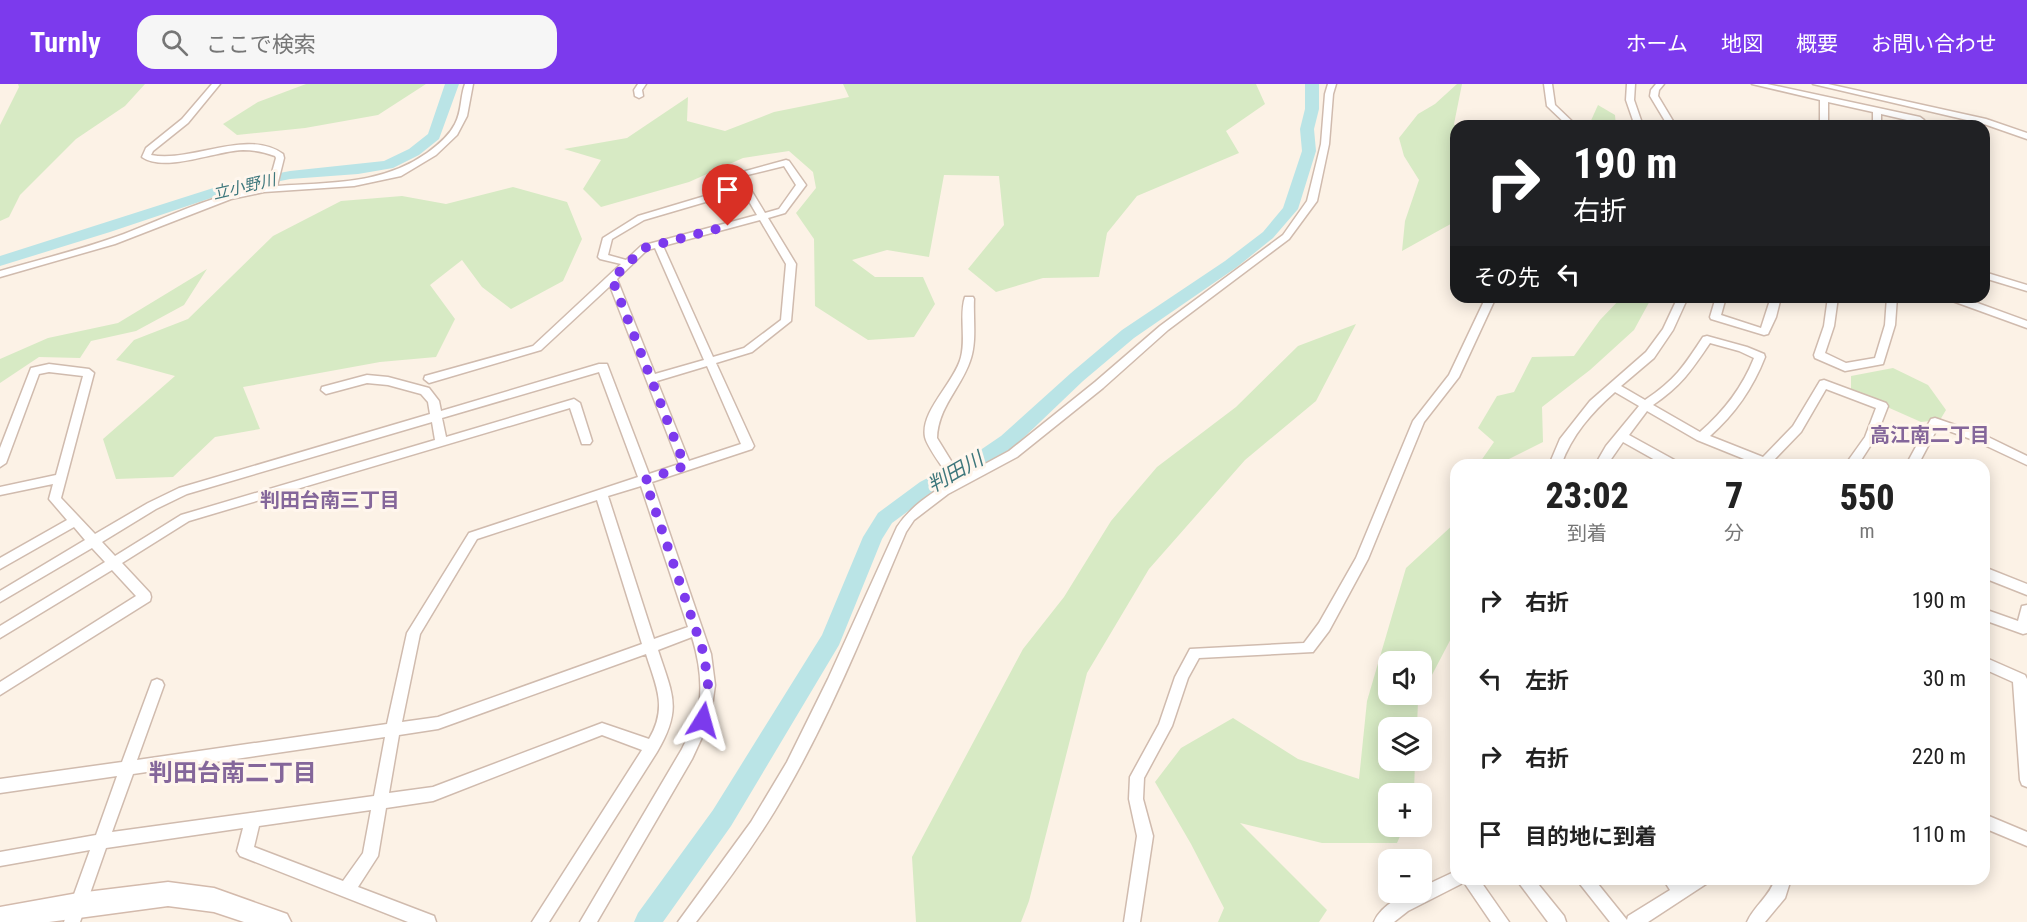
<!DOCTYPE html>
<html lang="ja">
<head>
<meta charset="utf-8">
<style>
  :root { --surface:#fff; --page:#f6f6f6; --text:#222; --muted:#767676; --accent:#7c3aed }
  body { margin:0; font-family:"Roboto Condensed","Noto Sans JP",sans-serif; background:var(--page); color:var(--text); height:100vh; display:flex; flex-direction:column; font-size:22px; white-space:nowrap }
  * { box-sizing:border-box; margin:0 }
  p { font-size:20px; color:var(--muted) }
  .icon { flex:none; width:33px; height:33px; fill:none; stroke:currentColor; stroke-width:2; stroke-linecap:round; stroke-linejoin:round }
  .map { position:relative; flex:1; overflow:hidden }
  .panel { position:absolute; left:1450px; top:375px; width:540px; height:426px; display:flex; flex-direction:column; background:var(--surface); border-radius:18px; box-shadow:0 3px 15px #0003 }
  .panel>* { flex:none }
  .guide { position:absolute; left:1450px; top:36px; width:540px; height:183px; border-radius:18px; box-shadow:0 3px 15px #0003; background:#202124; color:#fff; overflow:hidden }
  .tools { position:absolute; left:1378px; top:567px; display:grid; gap:12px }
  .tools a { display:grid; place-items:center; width:54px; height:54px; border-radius:12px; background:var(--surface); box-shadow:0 3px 15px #0003; font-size:30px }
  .pin { position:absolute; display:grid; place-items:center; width:51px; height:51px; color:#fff; margin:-62px -26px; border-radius:50% 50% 50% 0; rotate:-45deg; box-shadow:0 0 6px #0007 }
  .pin .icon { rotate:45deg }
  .me { position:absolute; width:66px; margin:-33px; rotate:8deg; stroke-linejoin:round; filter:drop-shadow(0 0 4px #0008) }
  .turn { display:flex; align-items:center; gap:21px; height:126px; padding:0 24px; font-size:27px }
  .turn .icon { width:78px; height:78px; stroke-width:2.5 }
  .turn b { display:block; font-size:42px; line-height:51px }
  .then { display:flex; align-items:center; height:57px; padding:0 24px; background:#0003; gap:12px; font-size:22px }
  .eta { display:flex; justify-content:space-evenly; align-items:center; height:102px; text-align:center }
  .eta b { font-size:36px; font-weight:800; line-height:42px }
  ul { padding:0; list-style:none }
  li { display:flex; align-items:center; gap:18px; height:78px; padding:0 24px }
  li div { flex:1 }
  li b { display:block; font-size:22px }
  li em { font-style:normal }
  header { display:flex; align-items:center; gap:36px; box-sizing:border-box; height:84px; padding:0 30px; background:var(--accent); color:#fff }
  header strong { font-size:28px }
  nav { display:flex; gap:33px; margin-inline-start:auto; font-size:21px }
  .search { width:420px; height:54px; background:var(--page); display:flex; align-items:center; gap:15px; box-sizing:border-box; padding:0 21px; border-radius:18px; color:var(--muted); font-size:22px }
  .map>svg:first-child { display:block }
  .green { fill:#d7eac4 }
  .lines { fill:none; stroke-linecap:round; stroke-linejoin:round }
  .river { fill:#bae4e6; fill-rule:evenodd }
  .street-casing { stroke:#d0bbae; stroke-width:3 }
  .secondary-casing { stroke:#d3baac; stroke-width:3 }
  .street { fill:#fff; fill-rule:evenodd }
  .secondary { fill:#fff; fill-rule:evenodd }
  .route { stroke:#7c3aed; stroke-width:10; stroke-dasharray:0 18 }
  .labels { text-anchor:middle; stroke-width:6; stroke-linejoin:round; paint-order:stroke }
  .far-water-label { font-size:16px; font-style:italic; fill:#3e777c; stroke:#fff6ed }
  .neighbourhood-label { font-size:20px; font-weight:bold; fill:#84669a; stroke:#fff6ed }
  .water-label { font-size:20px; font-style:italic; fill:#3e777c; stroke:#fff6ed }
  .near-neighbourhood-label { font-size:24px; font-weight:bold; fill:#84669a; stroke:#fff6ed }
</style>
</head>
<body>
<header>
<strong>Turnly</strong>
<div class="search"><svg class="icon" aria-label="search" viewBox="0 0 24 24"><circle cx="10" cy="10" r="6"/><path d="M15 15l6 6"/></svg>ここで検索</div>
<nav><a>ホーム</a><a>地図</a><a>概要</a><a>お問い合わせ</a></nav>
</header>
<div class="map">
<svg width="2027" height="838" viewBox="0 0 2027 838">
  <rect width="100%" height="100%" fill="#fcf2e6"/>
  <g class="green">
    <polygon points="18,0 145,0 125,22 76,55 20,111 9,133 0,137 0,41 19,3"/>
    <polygon points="306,0 426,0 378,31 305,44 237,51 223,40 258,18"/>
    <polygon points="843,0 1256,0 1265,20 1226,47 1239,69 1137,112 1107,149 1099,193 1043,194 996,208 968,185 1004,141 999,92 944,91 929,173 887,166 852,176 875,193 923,193 935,220 914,253 868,256 815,222 814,155 796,129 816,104 813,88 789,67 743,74 689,98 601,123 583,105 601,76 564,65 627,54 688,13 687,37 725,47 774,28 849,13"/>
    <polygon points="1457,0 1462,0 1454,40 1456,44 1456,137 1402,167 1405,137 1419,96 1404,72 1399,54 1418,30 1435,20"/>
    <polygon points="1598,21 1615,31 1616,42 1589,41"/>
    <polygon points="513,103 567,118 582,155 563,197 511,225 482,203 462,176 430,201 455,235 436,273 380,278 243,303 260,345 215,353 173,393 116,395 103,355 175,292 116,276 134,256 188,235 273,152 341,117 402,112 446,120"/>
    <polygon points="207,185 184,221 136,247 91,257 80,274 39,273 0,299 0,275 48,254 118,239"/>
    <polygon points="1622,213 1652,213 1634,246 1590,286 1542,323 1543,358 1507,376 1507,381 1478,381 1494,358 1478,344 1497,312 1514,308 1532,273 1574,272 1600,236"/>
    <polygon points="1356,240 1316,317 1245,376 1149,485 1087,589 1029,817 1021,838 916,838 912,773 1023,565 1064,513 1111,437 1157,383 1236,323 1298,262"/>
    <polygon points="1893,284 1928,301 1946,326 1940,336 1921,338 1851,307 1851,292"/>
    <polygon points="1456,435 1456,545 1422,610 1422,578 1389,578 1389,610 1422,610 1418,617 1417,643 1389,644 1389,676 1415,677 1414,709 1389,710 1389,742 1404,743 1397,759 1322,759 1240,739 1327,826 1319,838 1218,838 1224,824 1191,760 1155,698 1181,664 1233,634 1298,675 1359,695 1367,617 1406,484 1455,439"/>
  </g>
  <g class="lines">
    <g class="river">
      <polygon points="445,0 459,0 439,55 419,71 393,84 358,90 290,95 232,107 110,148 0,182 0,172 229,99 290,87 384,77 409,65 428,50"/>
      <polygon points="1305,0 1319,0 1319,25 1314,45 1316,67 1298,125 1273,154 1237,183 1134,254 1083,297 1015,362 990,379 934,408 892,439 882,455 839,561 731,742 663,838 634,838 638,829 713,726 822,551 863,453 878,429 920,398 976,369 1001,352 1071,289 1122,246 1225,177 1263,148 1283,124 1302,67 1300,45 1305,25"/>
    </g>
    <defs>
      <g id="street">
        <path d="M212,0H220L188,39L153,67L151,71C192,79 247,44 283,70L284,74L277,102C330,98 382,101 427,69C438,61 449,52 455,40C462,27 460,13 465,0H473L467,32L457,51L436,71L401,92L354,102L264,108L231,115L115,160L0,193V187C41,175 84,165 124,150C171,132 217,108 268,103L276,74L275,72C264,68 254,66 243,66C215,67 165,89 142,73L146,64L182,35Z"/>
        <polygon points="638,0 646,0 642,6 643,12 639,14 635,12 634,6"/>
        <path d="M1328,0H1336L1333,10L1329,60L1317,117L1289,155L1168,246L1103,304L1017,373L948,410L914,436L906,448C869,535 834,624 787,706C761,752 729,796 696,838H678L751,738L787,678L828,595L897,443C910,423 931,409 952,397C946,388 927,363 925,353C920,327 955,298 961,273C966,254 959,231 965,213H973L974,215C973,235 977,258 970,277C961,304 938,323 937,354L961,393L1009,367L1095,298L1160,242L1283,151L1307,117L1321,60L1325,10Z"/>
        <polygon points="1544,0 1552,0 1555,21 1577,42 1568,42 1547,22"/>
        <polygon points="1627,0 1635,0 1634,16 1643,42 1635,42 1626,16"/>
        <polygon points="1656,0 1664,0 1659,6 1658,12 1676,42 1668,42 1650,12 1651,6"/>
        <polygon points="1752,0 1767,0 1920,33 1924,36 1920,39 1881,30 1881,42 1873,42 1873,28 1828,18 1828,42 1820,42 1820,16"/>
        <polygon points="1813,0 1828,0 1986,35 2027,49 2027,55 1984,40"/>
        <path d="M786,76L789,77L806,101L785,129L768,134L796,180L791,237L752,268L716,279L754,362L752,365L652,398L711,570L715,601L710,636L692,675L597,838H580L682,665C686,656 693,646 696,636C704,609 700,579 692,553L658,566C672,610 683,624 657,668L549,838H532L642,666L602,651L433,717L386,724L378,772L358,803L434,832L436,838H408L240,772L237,767L243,744L106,764L80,838H64L90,766L0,782V768L96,751L117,692L0,709V695L122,678L152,597L157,595L162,597L164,601L137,676L387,640L407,549L469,449L638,393L599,288L442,334L446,353L574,315L580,319L592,357L590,360H582L570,324L189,437L122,479L150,509L151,513L150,517L0,611V598L136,512L112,486L0,554V542L105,478L92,464L0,518V507L85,456L74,443L0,485V474L67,436L49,415L53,400L0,411V403L56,391L83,292L49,288L39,290L6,379L0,383V364L31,284L49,280L89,285L94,289L61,414L95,450L148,419L179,404L430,330L428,318L421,310L388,301L367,299L326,310L321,306L322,303L367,291L388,293L429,304L439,317L441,327L599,280H607L649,390L679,380L610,202L541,266L429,299L424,295L425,292L533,262L621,180L600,175L598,173L603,154L638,132L745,100L748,101L765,129L779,125L796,101L784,82L739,93L735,90ZM743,107L757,131L641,162L626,176L608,171L612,155L644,136ZM760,136L786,180L781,236L744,264L713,273L663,162ZM655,164L704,276L655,290L617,195L647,166ZM707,282L741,360L689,377L657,297ZM432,338L435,356L181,431L115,472L102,458L156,425L187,410ZM641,402L688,543L654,555L608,412ZM597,416L642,560L438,633L402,638L420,550L477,455ZM646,570C656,602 668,623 649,655L602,639L433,703L389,709L399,651L438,645ZM385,653L374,712L112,748L133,690ZM371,726L363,769L343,797L254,763L259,742Z"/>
        <polygon points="1984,188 2027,201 2027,207 1984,194"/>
        <polygon points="1486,213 1496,213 1459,293 1424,338 1368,475 1329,547 1313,568 1199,574 1188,594 1172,642 1144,694 1143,715 1153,752 1140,838 1124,838 1137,752 1129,715 1130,693 1159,640 1175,593 1190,565 1304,559 1319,539 1356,474 1413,337 1449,291"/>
        <path d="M1678,213H1688L1673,246L1654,274L1621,302L1645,316C1675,296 1684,282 1703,253L1707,252L1747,263L1764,270L1765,273C1753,304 1735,330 1710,352L1763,373L1793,342L1820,297L1824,296L1886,319L1888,322L1876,353L1858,381H1845L1865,353L1876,324L1826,305L1801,348L1773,377L1777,381H1759L1697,356L1647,327L1629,351L1678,378L1680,381H1664L1623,358L1607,381H1595L1606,362L1639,322L1615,308C1591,329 1572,351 1561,381H1549L1560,355L1590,317L1646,268L1663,245ZM1710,259L1739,267L1754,274C1742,304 1724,327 1700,348L1653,321C1681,302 1691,287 1710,259Z"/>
        <polygon points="1716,213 1726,213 1721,231 1761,244 1771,213 1781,213 1776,233 1768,250 1764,251 1711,235 1710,233"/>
        <polygon points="1828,213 1838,213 1834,242 1825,269 1846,279 1875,274 1885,241 1887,213 1897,213 1895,241 1883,280 1845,287 1815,274 1814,271 1824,242"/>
        <polygon points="1946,213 1961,213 2027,237 2027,244 1947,215"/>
        <polygon points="1935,334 1984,351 2027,372 2027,381 1976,357 1938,343 1918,381 1906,381 1931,335"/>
        <polygon points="1984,483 2027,500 2027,511 1984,494"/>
        <polygon points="2027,521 2027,549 2023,550 1984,536 1984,525 2018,537 2022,522"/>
        <polygon points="1984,573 2025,591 2027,595 2027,703 2022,701 2020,696 2013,598 1984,585"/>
        <polygon points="1984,730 2027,748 2027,762 1984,744"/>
        <path d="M1456,787V795H1479L1509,838H1491L1463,797L1461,800L1408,827L1394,838H1374C1381,821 1405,808 1422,808V803Z"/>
        <polygon points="1516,795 1534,795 1564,832 1566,838 1548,838"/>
        <polygon points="1576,795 1594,795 1627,836 1628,832 1670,806 1663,795 1681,795 1683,798 1687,795 1709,795 1706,800 1648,838 1610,838"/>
        <path d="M1775,795H1791L1785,814L1765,838H1747C1754,822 1770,812 1775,795Z"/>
      </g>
      <polygon id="secondary" points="168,798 214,804 287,830 291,838 244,838 214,828 168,822 49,838 0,838 0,823 78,809"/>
    </defs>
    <use href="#street" class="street-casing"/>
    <use href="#secondary" class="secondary-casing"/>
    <use href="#street" class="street"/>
    <use href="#secondary" class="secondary"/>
  </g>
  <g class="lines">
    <polyline class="route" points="703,636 708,601 704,570 645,396 685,382 612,195 644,164 728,142"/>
  </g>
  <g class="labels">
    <g class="far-water-label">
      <text transform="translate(244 102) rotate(-13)" y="6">立小野川</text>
    </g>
    <g class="neighbourhood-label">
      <text x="1930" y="358">高江南二丁目</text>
      <text x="330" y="423">判田台南三丁目</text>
    </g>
    <g class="water-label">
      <text transform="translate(955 388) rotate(-30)" y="7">判田川</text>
    </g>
    <g class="near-neighbourhood-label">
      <text x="233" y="697">判田台南二丁目</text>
    </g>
  </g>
</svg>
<div class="tools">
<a><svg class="icon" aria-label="sound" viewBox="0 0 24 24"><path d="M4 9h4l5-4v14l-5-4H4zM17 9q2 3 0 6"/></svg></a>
<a><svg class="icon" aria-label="layers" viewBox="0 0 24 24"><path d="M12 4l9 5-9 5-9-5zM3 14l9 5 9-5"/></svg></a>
<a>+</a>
<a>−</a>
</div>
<div class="pin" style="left:728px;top:142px;background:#d93025"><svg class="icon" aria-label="arrive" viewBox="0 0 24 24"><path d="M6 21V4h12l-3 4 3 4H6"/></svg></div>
<svg class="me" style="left:703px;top:636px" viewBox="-20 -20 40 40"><path d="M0-17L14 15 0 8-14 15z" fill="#7c3aed" stroke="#fff" stroke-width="4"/></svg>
<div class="guide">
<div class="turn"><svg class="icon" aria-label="right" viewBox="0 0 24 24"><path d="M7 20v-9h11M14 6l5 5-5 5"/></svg><div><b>190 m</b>右折</div></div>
<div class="then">その先<svg class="icon" aria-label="left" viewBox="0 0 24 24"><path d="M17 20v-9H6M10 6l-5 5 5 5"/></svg></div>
</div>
<section class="panel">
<div class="eta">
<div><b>23:02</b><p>到着</p></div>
<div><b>7</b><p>分</p></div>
<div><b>550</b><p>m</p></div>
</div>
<ul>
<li><svg class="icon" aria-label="right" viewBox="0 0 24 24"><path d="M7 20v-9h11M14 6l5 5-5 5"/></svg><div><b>右折</b></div><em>190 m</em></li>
<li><svg class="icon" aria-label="left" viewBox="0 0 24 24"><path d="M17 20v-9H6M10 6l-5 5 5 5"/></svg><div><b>左折</b></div><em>30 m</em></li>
<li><svg class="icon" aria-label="right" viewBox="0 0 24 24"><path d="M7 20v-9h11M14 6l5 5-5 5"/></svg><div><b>右折</b></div><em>220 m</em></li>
<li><svg class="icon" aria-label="arrive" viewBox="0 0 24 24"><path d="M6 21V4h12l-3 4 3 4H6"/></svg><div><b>目的地に到着</b></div><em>110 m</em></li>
</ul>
</section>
</div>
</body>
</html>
